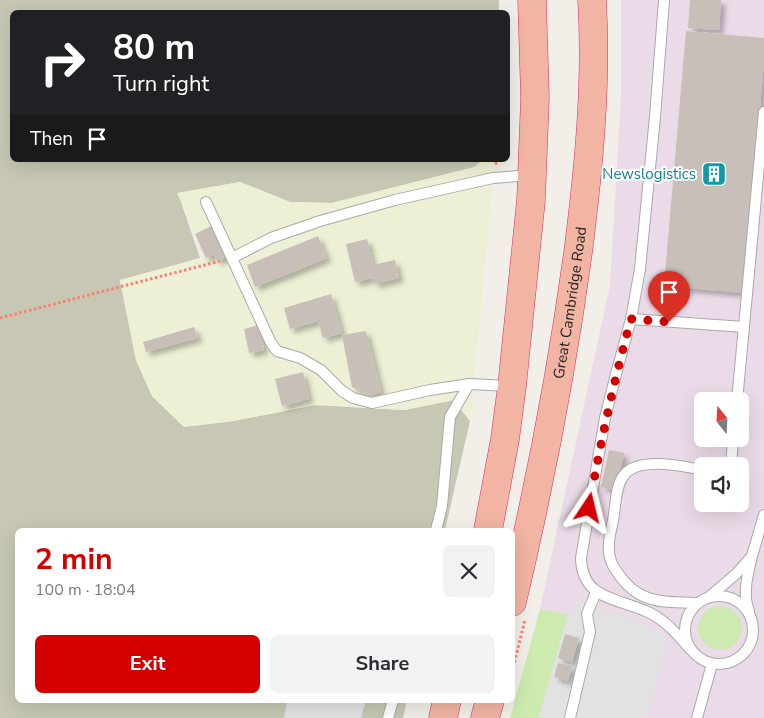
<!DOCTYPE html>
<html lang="en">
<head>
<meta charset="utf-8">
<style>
  :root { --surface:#fff; --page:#f2f2f3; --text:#2b2b33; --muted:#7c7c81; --accent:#d40000 }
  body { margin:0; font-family:"Nunito Sans",sans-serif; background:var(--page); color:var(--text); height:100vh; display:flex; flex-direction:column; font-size:19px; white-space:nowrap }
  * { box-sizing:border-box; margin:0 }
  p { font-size:16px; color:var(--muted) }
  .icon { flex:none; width:28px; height:28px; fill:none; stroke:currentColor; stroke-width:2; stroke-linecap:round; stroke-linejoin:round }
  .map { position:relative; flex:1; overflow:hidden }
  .sheet { position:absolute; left:15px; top:528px; width:500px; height:175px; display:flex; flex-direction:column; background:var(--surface); border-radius:8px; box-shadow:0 5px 20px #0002 }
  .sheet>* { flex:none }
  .hud { position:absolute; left:10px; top:10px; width:500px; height:152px; border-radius:8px; box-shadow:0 5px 20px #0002; background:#202124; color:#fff; overflow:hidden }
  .needle { width:32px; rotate:342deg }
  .controls { position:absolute; left:694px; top:392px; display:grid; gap:10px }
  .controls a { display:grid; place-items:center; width:55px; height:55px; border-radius:8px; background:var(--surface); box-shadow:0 5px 20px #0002; font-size:25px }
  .pin { position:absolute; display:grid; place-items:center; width:42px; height:42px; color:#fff; margin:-51px -21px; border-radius:50% 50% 50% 0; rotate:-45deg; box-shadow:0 0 5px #0007 }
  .pin .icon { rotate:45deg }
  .me { position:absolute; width:55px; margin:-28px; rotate:10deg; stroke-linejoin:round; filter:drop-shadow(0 0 4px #0008) }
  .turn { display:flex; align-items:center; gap:18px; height:105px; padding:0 20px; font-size:22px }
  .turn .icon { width:65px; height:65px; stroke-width:2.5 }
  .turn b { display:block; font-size:35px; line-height:42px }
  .then { display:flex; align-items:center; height:48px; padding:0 20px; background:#0003; gap:10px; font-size:19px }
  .round { display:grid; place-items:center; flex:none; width:52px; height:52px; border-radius:8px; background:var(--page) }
  .head { display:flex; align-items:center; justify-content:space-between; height:85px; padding:0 20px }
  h1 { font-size:30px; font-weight:700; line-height:38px; color:var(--accent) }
  .button { display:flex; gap:10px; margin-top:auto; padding:10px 20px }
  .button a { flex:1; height:58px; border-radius:8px; background:var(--accent); color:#fff; font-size:20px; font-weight:700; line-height:58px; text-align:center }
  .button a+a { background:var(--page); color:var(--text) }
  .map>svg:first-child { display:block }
  .industrial { fill:#ebdbe8; fill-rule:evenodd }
  .construction { fill:#c7c7b4 }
  .farmland { fill:#eef0d5 }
  .grass { fill:#cdebb0 }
  .parking { fill:#e2e2e2 }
  .building { fill:#c7bfb8; filter:url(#shadow) }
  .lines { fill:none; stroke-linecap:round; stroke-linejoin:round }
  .service-casing { stroke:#a9a9a9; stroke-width:12 }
  .trunk-casing { stroke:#dc2a67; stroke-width:29 }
  .path { stroke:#fa8072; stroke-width:3; stroke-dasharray:2.5 2.5; stroke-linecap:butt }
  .service { stroke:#fff; stroke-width:10 }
  .trunk { stroke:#f2b4a3; stroke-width:28 }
  .route { stroke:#d40000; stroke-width:9; stroke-dasharray:0 16.2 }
  .labels { text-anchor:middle; stroke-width:4; stroke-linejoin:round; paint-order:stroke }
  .culture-label { font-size:15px; fill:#0d838f; stroke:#fff; text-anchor:end }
  .street-label { font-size:15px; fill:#222; stroke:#fff }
</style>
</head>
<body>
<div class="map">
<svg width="764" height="718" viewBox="0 0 764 718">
  <defs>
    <filter id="shadow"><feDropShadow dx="4.5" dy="4.5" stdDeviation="2.5" flood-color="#0004"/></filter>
  </defs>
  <rect width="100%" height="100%" fill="#f2efe9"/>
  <path class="industrial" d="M621,0H764V718H539L567,614L540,609L610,285L621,95ZM702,401H740V439H702ZM702,466H740V504H702Z"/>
  <polygon class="construction" points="0,0 499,0 499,12 12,12 12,160 483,160 475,167 332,203 290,202 240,182 178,193 200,258 120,280 136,360 152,396 184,427 233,421 315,405 404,410 454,400 470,421 445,530 18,530 18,700 407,700 403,718 0,718"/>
  <polygon class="farmland" points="483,160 495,160 470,421 454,400 404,410 315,405 233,421 184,427 152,396 136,360 120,280 206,258 177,193 240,182 290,202 332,203 474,167"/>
  <g class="grass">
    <circle cx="720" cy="628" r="22"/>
    <polygon points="540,609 568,614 539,718 510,718"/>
  </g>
  <g class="parking">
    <polygon points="579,601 645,623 656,629 667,640 647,718 539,718 568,614"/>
    <polygon points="287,700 366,700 361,718 284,718"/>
  </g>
  <g class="building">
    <polygon points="690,0 721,0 719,30 688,28"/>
    <polygon points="686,31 764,38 764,61 744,293 664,286"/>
    <polygon points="213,225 228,256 217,261 214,254 206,258 195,234"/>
    <polygon points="318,236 327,258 255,287 247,265"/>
    <polygon points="367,239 373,265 395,260 399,278 375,284 373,278 355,282 346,244"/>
    <polygon points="331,294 342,333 323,338 318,321 290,329 284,308"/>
    <polygon points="259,325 264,350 249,353 244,329"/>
    <polygon points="194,327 198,338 146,352 143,342"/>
    <polygon points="366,331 381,392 368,395 352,387 342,335"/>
    <polygon points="303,372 309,399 282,406 275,379"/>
    <polygon points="609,450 624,453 616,490 601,487"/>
    <polygon points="565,634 579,638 572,662 558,658"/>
    <polygon points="558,663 572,666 568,681 554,677"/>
  </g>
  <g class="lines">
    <defs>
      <g id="service">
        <path d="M664,0L655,117L640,269L631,319L616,374L605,418L581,558C582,601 620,598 650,613C666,621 678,635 690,649"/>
        <polyline points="206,202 271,343 277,351 300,358 321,370 342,391 353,398 372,403 430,390 469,384 511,386"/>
        <polyline points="232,258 271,238 320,221 395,200 493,178 532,175"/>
        <polyline points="631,319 744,327"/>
        <polyline points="737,401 764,112"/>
        <polyline points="731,466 733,439"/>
        <polyline points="436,530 442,506 450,417 469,384"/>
        <polyline points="752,556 764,515"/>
        <circle cx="719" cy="630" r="34"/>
        <path d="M709,597L736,574L752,556C748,573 742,594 749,611"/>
        <path d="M697,603C662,602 638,604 617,572C611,564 608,554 609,544C609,534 613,524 614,514C616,501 616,480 628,471C645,458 683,466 702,470"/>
        <polyline points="388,718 393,700"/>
        <polyline points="570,718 590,632 587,614 596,592"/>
        <polyline points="697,718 712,664"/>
      </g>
      <g id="trunk">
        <polyline points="488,530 505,439 512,386 531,200 535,98 532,0"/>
        <path id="s1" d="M512,602C540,484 563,365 579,245C589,164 597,82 592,0"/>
        <polyline points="443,718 447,700"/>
        <polyline points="485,718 490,700"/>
      </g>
    </defs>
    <use href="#service" class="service-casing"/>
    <use href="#trunk" class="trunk-casing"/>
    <g class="path">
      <polyline points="495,164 501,160"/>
      <polyline points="0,318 220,261"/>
      <polyline points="512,672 525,620"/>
    </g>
    <use href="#service" class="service"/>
    <use href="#trunk" class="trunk"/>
  </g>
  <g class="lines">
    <path class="route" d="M589,508C600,444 614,381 631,319L669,322"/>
  </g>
  <defs>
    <symbol id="building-square" viewBox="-11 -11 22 22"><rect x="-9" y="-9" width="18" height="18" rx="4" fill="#0f9aa8" stroke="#fff"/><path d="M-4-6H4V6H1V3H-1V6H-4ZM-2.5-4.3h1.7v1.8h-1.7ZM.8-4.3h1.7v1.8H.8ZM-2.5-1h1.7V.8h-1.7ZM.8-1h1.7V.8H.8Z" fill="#fff"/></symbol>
  </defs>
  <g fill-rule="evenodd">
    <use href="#building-square" x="700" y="160" width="28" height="28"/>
  </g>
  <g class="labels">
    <g class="culture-label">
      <text x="696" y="179">Newslogistics</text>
    </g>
    <g class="street-label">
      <text dy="5" stroke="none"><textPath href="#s1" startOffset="305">Great Cambridge Road</textPath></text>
    </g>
  </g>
</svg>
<div class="controls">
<a><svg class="needle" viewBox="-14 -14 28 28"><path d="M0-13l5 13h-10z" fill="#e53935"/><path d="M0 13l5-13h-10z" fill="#7c7c81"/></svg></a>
<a><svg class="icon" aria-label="sound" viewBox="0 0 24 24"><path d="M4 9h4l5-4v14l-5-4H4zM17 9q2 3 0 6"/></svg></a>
</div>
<div class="pin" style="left:669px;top:322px;background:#d93025"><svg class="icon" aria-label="arrive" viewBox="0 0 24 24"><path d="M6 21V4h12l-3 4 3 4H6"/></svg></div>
<svg class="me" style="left:589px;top:508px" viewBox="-20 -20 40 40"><path d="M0-17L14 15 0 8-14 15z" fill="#d40000" stroke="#fff" stroke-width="4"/></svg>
<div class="hud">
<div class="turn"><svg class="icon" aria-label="right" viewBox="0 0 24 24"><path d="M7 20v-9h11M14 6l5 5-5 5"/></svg><div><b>80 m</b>Turn right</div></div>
<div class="then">Then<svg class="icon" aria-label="arrive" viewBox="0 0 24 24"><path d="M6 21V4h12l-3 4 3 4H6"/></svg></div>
</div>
<section class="sheet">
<div class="head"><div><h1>2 min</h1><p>100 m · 18:04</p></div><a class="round"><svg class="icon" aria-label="close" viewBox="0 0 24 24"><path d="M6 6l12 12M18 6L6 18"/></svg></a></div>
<div class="button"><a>Exit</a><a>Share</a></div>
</section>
</div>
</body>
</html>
